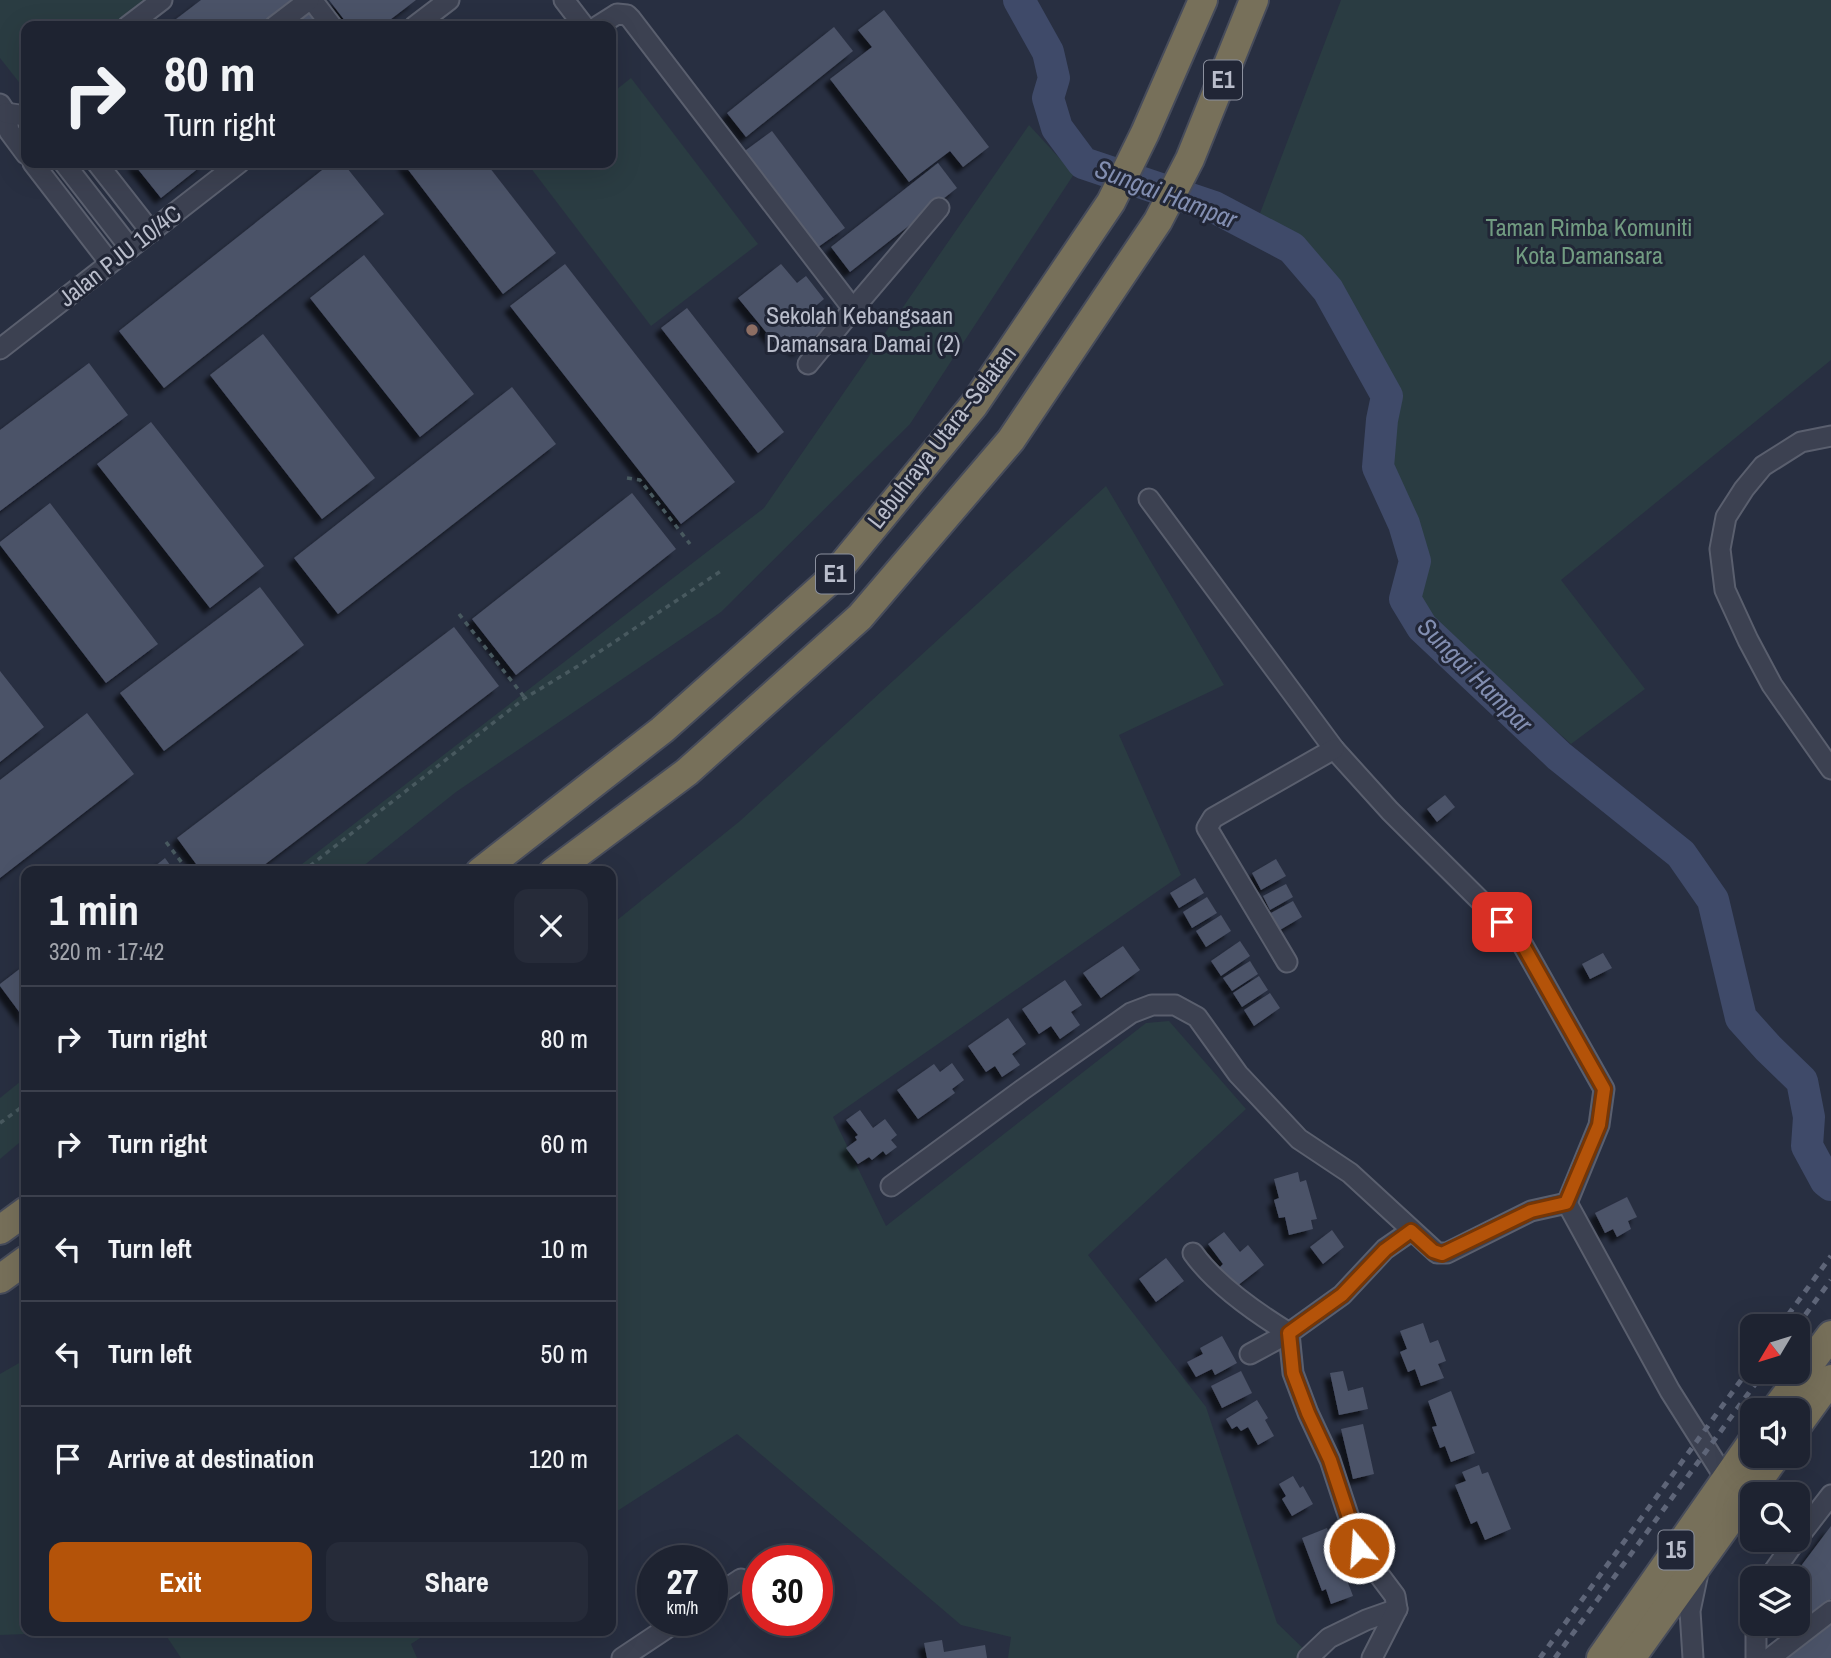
<!DOCTYPE html>
<html lang="en">
<head>
<meta charset="utf-8">
<style>
  :root { --surface:#1e2331; --page:#262b39; --text:#f1f3f6; --muted:#a1a4ab; --line:#3c404d; --accent:#b45309 }
  body { margin:0; font-family:"Archivo Narrow",sans-serif; background:var(--page); color:var(--text); height:100vh; display:flex; flex-direction:column; font-size:26px; white-space:nowrap }
  * { box-sizing:border-box; margin:0 }
  p { font-size:23px; color:var(--muted) }
  .icon { flex:none; width:38px; height:38px; fill:none; stroke:currentColor; stroke-width:2; stroke-linecap:round; stroke-linejoin:round }
  .map { position:relative; flex:1; overflow:hidden }
  .details { position:absolute; left:21px; top:866px; width:595px; height:770px; display:flex; flex-direction:column; background:var(--surface); border-radius:14px; box-shadow:0 7px 28px #0002,0 0 0 2px var(--line) }
  .details>* { flex:none }
  .guide { position:absolute; left:21px; top:21px; width:595px; height:147px; border-radius:14px; box-shadow:0 7px 28px #0002,0 0 0 2px var(--line); background:#1e2331; color:var(--text); overflow:hidden }
  .needle { width:46px; rotate:232deg }
  .tools { position:absolute; left:1740px; top:1314px; display:grid; gap:14px }
  .tools a { display:grid; place-items:center; width:70px; height:70px; border-radius:14px; background:var(--surface); box-shadow:0 7px 28px #0002,0 0 0 2px var(--line); font-size:35px }
  .speed { position:absolute; left:637px; top:1545px; display:flex; gap:14px; font-size:35px; font-weight:700; text-align:center }
  .speed>* { display:grid; place-content:center; width:91px; height:91px; border-radius:50%; background:var(--surface); box-shadow:0 7px 28px #0002,0 0 0 2px var(--line); line-height:1 }
  .speed small { font-size:18px; font-weight:400 }
  .speed .limit { border:10px solid #d22; background:#fff; color:#111 }
  .pin { position:absolute; display:grid; place-items:center; width:60px; height:60px; color:#fff; margin:-30px; border-radius:14px; box-shadow:0 4px 10px #0006 }
  .me { position:absolute; width:77px; margin:-38px; rotate:342deg; stroke-linejoin:round; filter:drop-shadow(0 0 5px #0008) }
  .turn { display:flex; align-items:center; gap:24px; height:147px; padding:0 28px; font-size:32px }
  .turn .icon { width:91px; height:91px; stroke-width:2.5 }
  .turn b { display:block; font-size:49px; line-height:60px }
  .round { display:grid; place-items:center; flex:none; width:74px; height:74px; border-radius:14px; background:var(--page) }
  .overview { display:flex; align-items:center; justify-content:space-between; height:119px; padding:0 28px }
  h1 { font-size:42px; font-weight:700; line-height:52px }
  .primary-button { display:flex; gap:14px; margin-top:auto; padding:14px 28px }
  .primary-button a { flex:1; height:80px; border-radius:14px; background:var(--accent); color:#fff; font-size:28px; font-weight:700; line-height:80px; text-align:center }
  .primary-button a+a { background:var(--page); color:var(--text) }
  ul { padding:0; list-style:none }
  li { display:flex; align-items:center; gap:21px; height:105px; padding:0 28px; border-top:2px solid var(--line) }
  li div { flex:1 }
  li b { display:block; font-size:26px }
  li em { font-style:normal }
  .map>svg:first-child { display:block }
  .green { fill:#2a3c42 }
  .lines { fill:none; stroke-linecap:round; stroke-linejoin:round }
  .river { stroke:#3f4a69; stroke-width:32 }
  .building { fill:#4c5368; filter:url(#shadow) }
  .minor-casing { stroke:#5a5f6e; stroke-width:23 }
  .highway-casing { stroke:#474c5b; stroke-width:32 }
  .path { stroke:#48595f; stroke-width:3.5; stroke-dasharray:5 5; stroke-linecap:butt }
  .minor { stroke:#3c4151; stroke-width:19 }
  .highway { stroke:#77705a; stroke-width:28 }
  .rail { stroke:#5e6578; stroke-width:5; stroke-dasharray:7 7; stroke-linecap:butt }
  .route-casing { stroke:#753606; stroke-width:18 }
  .route { stroke:#b45309; stroke-width:12 }
  .education-dot { fill:#8d6e63; stroke:#212636; stroke-width:2.5 }
  .labels { text-anchor:middle; stroke-width:6; stroke-linejoin:round; paint-order:stroke }
  .shield { fill:#212636; stroke:#8b909e; stroke-width:2 }
  .shield-label { font-size:23px; font-weight:bold; fill:#b9bdcb }
  .park-label { font-size:24px; fill:#719b81; stroke:#212636 }
  .street-label { font-size:24px; fill:#b9bdcb; stroke:#212636 }
  .poi-label { font-size:24px; fill:#b9bdcb; stroke:#212636; text-anchor:start }
  .water-label { font-size:26px; font-style:italic; fill:#828eb1; stroke:#212636 }
</style>
</head>
<body>
<div class="map">
<svg width="1831" height="1658" viewBox="0 0 1831 1658">
  <defs>
    <filter id="shadow"><feDropShadow dx="-6" dy="6" stdDeviation="2" flood-color="#0009"/></filter>
  </defs>
  <rect width="100%" height="100%" fill="#282f41"/>
  <g class="green">
    <polygon points="0,0 145,0 112,26 26,26 26,91 0,58"/>
    <polygon points="1341,0 1831,0 1831,360 1561,580 1645,689 1571,744 1439,627 1416,595 1424,562 1416,519 1390,466 1395,392 1335,284 1299,239 1259,216"/>
    <polygon points="631,78 758,244 651,326 527,163 611,163 611,94"/>
    <polygon points="1029,125 1074,174 910,424 721,612 456,792 357,871 293,871 764,508"/>
    <polygon points="1106,486 1224,685 1119,735 1181,875 833,1117 886,1226 1146,1023 1169,1021 1246,1109 1088,1255 1206,1407 1277,1623 1313,1658 1008,1658 1011,1637 961,1625 737,1434 611,1515 611,925 740,821"/>
    <polygon points="26,1077 26,1137 0,1159 0,1098"/>
    <polygon points="26,1359 26,1631 106,1631 0,1635 0,1374"/>
    <polygon points="163,1631 431,1631 411,1644 417,1658 181,1658"/>
  </g>
  <g class="lines">
    <polyline class="river" points="1019,0 1048,52 1054,78 1048,98 1057,128 1083,163 1214,207 1292,248 1328,290 1387,396 1382,420 1378,467 1404,524 1415,561 1405,599 1422,627 1559,756 1681,854 1713,900 1741,1018 1768,1048 1802,1081 1809,1117 1807,1146 1826,1181 1831,1185"/>
  </g>
  <g class="building">
    <polygon points="201,0 296,0 261,26 167,26"/>
    <polygon points="329,0 416,0 382,26 349,26"/>
    <polygon points="310,9 324,26 288,26"/>
    <polygon points="884,10 989,147 963,167 950,151 909,182 830,79 872,47 858,30"/>
    <polygon points="834,27 853,51 746,137 727,113"/>
    <polygon points="772,131 845,228 814,250 742,153"/>
    <polygon points="133,163 205,163 161,198"/>
    <polygon points="331,163 343,163 384,214 164,388 119,331"/>
    <polygon points="403,163 486,163 556,253 503,294"/>
    <polygon points="938,163 957,188 850,272 831,247"/>
    <polygon points="364,255 474,394 420,437 310,298"/>
    <polygon points="565,264 735,482 681,524 510,306"/>
    <polygon points="781,264 797,283 806,276 824,299 812,309 826,327 797,351 785,335 775,343 738,298"/>
    <polygon points="687,308 784,432 758,453 661,328"/>
    <polygon points="263,334 375,478 322,519 210,375"/>
    <polygon points="89,363 128,415 0,511 0,430"/>
    <polygon points="512,387 556,444 338,614 294,558"/>
    <polygon points="151,422 264,566 210,608 97,464"/>
    <polygon points="632,493 676,549 516,675 472,619"/>
    <polygon points="50,503 158,644 106,683 0,545 0,542"/>
    <polygon points="260,587 304,645 164,751 120,693"/>
    <polygon points="454,627 499,686 255,872 202,872 177,838"/>
    <polygon points="0,671 44,727 0,762"/>
    <polygon points="87,713 134,774 0,878 0,780"/>
    <polygon points="1445,795 1455,807 1437,822 1427,809"/>
    <polygon points="165,858 175,872 148,872"/>
    <polygon points="1276,859 1286,876 1261,890 1252,873"/>
    <polygon points="1195,878 1204,893 1179,908 1170,893"/>
    <polygon points="1286,884 1293,897 1270,910 1263,896"/>
    <polygon points="1207,897 1217,913 1192,928 1183,912"/>
    <polygon points="1293,901 1302,917 1280,930 1271,913"/>
    <polygon points="1221,915 1231,931 1206,947 1196,931"/>
    <polygon points="1240,941 1250,956 1221,976 1211,961"/>
    <polygon points="1123,946 1140,970 1101,998 1083,973"/>
    <polygon points="1603,953 1612,968 1590,979 1582,964"/>
    <polygon points="1250,961 1258,974 1232,991 1223,978"/>
    <polygon points="26,964 26,1021 0,986 0,984"/>
    <polygon points="1259,976 1268,990 1242,1007 1233,993"/>
    <polygon points="1065,980 1082,1005 1071,1012 1080,1025 1060,1039 1051,1026 1039,1034 1022,1009"/>
    <polygon points="1270,993 1280,1008 1254,1026 1244,1010"/>
    <polygon points="1008,1018 1026,1044 1012,1054 1020,1065 1002,1077 995,1066 986,1072 968,1046"/>
    <polygon points="952,1063 964,1080 952,1089 955,1093 918,1119 897,1090 934,1064 940,1072"/>
    <polygon points="860,1110 873,1128 885,1119 897,1135 891,1140 897,1147 886,1155 883,1151 872,1160 869,1157 858,1164 846,1148 857,1140 855,1137 858,1135 846,1120"/>
    <polygon points="1298,1172 1300,1182 1306,1180 1317,1219 1311,1220 1313,1229 1289,1235 1285,1217 1279,1218 1274,1200 1279,1198 1274,1179"/>
    <polygon points="1627,1197 1637,1217 1628,1221 1631,1229 1617,1237 1613,1229 1605,1233 1595,1213"/>
    <polygon points="1332,1230 1344,1247 1323,1264 1310,1247"/>
    <polygon points="1224,1232 1240,1252 1248,1245 1264,1265 1237,1286 1229,1276 1226,1278 1218,1269 1223,1264 1208,1244"/>
    <polygon points="1166,1258 1184,1281 1156,1302 1139,1279"/>
    <polygon points="1423,1323 1430,1343 1438,1340 1446,1361 1438,1364 1444,1378 1421,1386 1415,1369 1408,1372 1400,1352 1407,1349 1400,1331"/>
    <polygon points="1222,1336 1237,1363 1215,1375 1212,1369 1196,1377 1187,1362 1203,1354 1200,1348"/>
    <polygon points="1241,1371 1252,1393 1222,1408 1211,1386"/>
    <polygon points="1343,1371 1348,1391 1363,1387 1368,1409 1339,1415 1330,1373"/>
    <polygon points="1451,1391 1475,1453 1451,1462 1445,1446 1440,1448 1432,1427 1437,1426 1428,1401"/>
    <polygon points="1257,1400 1268,1418 1265,1420 1274,1436 1258,1445 1248,1427 1241,1431 1237,1426 1232,1429 1226,1419"/>
    <polygon points="1363,1424 1374,1474 1353,1479 1341,1429"/>
    <polygon points="1479,1465 1482,1474 1488,1472 1511,1529 1485,1540 1477,1521 1471,1524 1455,1485 1466,1481 1462,1472"/>
    <polygon points="1293,1476 1300,1488 1303,1486 1313,1504 1292,1516 1282,1499 1286,1496 1279,1484"/>
    <polygon points="1831,1526 1831,1599 1789,1632 1783,1624 1797,1624 1797,1578 1792,1578"/>
    <polygon points="1327,1528 1353,1596 1331,1604 1326,1589 1322,1591 1302,1538"/>
    <polygon points="1831,1618 1831,1658 1778,1658"/>
    <polygon points="942,1640 944,1652 985,1645 987,1658 927,1658 924,1643"/>
  </g>
  <g class="lines">
    <defs>
      <g id="minor">
        <polyline points="312,0 332,26"/>
        <polyline points="564,0 584,26"/>
        <polyline points="128,26 162,0"/>
        <polyline points="275,26 309,0"/>
        <polyline points="415,26 449,0"/>
        <polyline points="598,26 617,14 627,15 631,19 853,309 808,364"/>
        <polyline points="0,104 6,113 9,131 26,154"/>
        <polyline points="6,113 26,116"/>
        <polyline points="33,163 110,263"/>
        <polyline points="64,163 130,248"/>
        <polyline points="97,163 151,232"/>
        <polyline points="853,309 939,208"/>
        <polyline points="0,349 239,163"/>
        <polyline points="1831,436 1801,442 1763,466 1744,489 1726,517 1720,549 1725,590 1748,640 1772,685 1831,769"/>
        <polyline points="1149,499 1334,749 1390,811 1520,940 1604,1089 1599,1125 1567,1203"/>
        <polyline points="1287,962 1207,828 1213,818 1334,749"/>
        <polyline points="891,1186 1022,1090 1131,1013 1152,1005 1175,1005 1197,1017 1238,1074 1299,1139 1350,1173 1437,1253 1447,1253 1531,1211 1567,1203 1670,1391 1725,1478"/>
        <path d="M1193,1253C1215,1284 1258,1314 1289,1333L1250,1354"/>
        <polyline points="1797,1539 1831,1495"/>
        <polyline points="1769,1578 1796,1540"/>
        <polyline points="712,1598 741,1579"/>
        <polyline points="1756,1624 1756,1658"/>
        <polyline points="622,1658 679,1620"/>
        <polyline points="1308,1658 1329,1638 1366,1620 1397,1609"/>
        <polyline points="1372,1658 1397,1609 1395,1596 1359,1548 1330,1460 1308,1413 1293,1373 1289,1333 1342,1295 1385,1249 1411,1231"/>
        <polyline points="1693,1658 1690,1611 1698,1573"/>
        <polyline points="1770,1658 1831,1611"/>
      </g>
      <g id="highway">
        <polyline points="480,872 662,730 830,580 974,405 1111,202 1145,133 1203,0"/>
        <polyline points="553,872 687,772 860,617 1011,440 1158,221 1190,159 1254,0"/>
        <polyline points="0,1230 26,1211"/>
        <polyline points="0,1279 26,1260"/>
        <polyline points="1775,1410 1831,1335"/>
        <polyline points="1797,1426 1831,1379"/>
        <polyline points="1601,1658 1752,1442"/>
        <polyline points="1631,1658 1776,1456"/>
      </g>
    </defs>
    <use href="#minor" class="minor-casing"/>
    <use href="#highway" class="highway-casing"/>
    <g class="path">
      <polyline points="627,478 640,480 690,544"/>
      <polyline points="459,614 525,698"/>
      <polyline points="166,842 189,872"/>
      <polyline points="302,872 525,698 578,666 724,569"/>
      <polyline points="0,1123 26,1104"/>
    </g>
    <use href="#minor" class="minor"/>
    <use href="#highway" class="highway"/>
    <g class="rail">
      <polyline points="1780,1326 1831,1256"/>
      <polyline points="1797,1326 1831,1280"/>
      <polyline points="1540,1658 1752,1365"/>
      <polyline points="1555,1658 1764,1372"/>
    </g>
  </g>
  <g class="lines">
    <defs>
      <polyline id="route" points="1359,1548 1330,1460 1308,1413 1293,1373 1289,1333 1342,1295 1385,1250 1411,1231 1433,1251 1442,1254 1531,1211 1566,1203 1599,1125 1604,1089 1520,940 1502,922"/>
    </defs>
    <use href="#route" class="route-casing"/>
    <use href="#route" class="route"/>
  </g>
  <circle class="education-dot" cx="752" cy="330" r="7"/>
  <g class="labels">
    <g class="shield">
      <rect x="1204" y="60.5" width="38" height="39" rx="5"/>
      <rect x="816" y="554.5" width="38" height="39" rx="5"/>
      <rect x="1658.5" y="1530.5" width="35" height="39" rx="5"/>
    </g>
    <g class="shield-label">
      <text x="1223" y="88">E1</text>
      <text x="835" y="582">E1</text>
      <text x="1676" y="1558">15</text>
    </g>
    <g class="park-label">
      <text x="1589" y="236">Taman Rimba Komuniti<tspan x="1589" dy="28">Kota Damansara</tspan></text>
    </g>
    <g class="street-label">
      <text transform="translate(120 256) rotate(-38)" y="8">Jalan PJU 10/4C</text>
      <text transform="translate(942 437) rotate(-52)" y="8">Lebuhraya Utara–Selatan</text>
    </g>
    <g class="poi-label">
      <text x="766" y="324">Sekolah Kebangsaan<tspan x="766" dy="28">Damansara Damai (2)</tspan></text>
    </g>
    <g class="water-label">
      <text transform="translate(1166 194) rotate(21)" y="9">Sungai Hampar</text>
      <text transform="translate(1475 675) rotate(45)" y="9">Sungai Hampar</text>
    </g>
  </g>
</svg>
<div class="tools">
<a><svg class="needle" viewBox="-14 -14 28 28"><path d="M0-13l5 13h-10z" fill="#e53935"/><path d="M0 13l5-13h-10z" fill="#a1a4ab"/></svg></a>
<a><svg class="icon" aria-label="sound" viewBox="0 0 24 24"><path d="M4 9h4l5-4v14l-5-4H4zM17 9q2 3 0 6"/></svg></a>
<a><svg class="icon" aria-label="search" viewBox="0 0 24 24"><circle cx="10" cy="10" r="6"/><path d="M15 15l6 6"/></svg></a>
<a><svg class="icon" aria-label="layers" viewBox="0 0 24 24"><path d="M12 4l9 5-9 5-9-5zM3 14l9 5 9-5"/></svg></a>
</div>
<div class="speed"><div>27<small>km/h</small></div><div class="limit">30</div></div>
<div class="pin" style="left:1502px;top:922px;background:#d93025"><svg class="icon" aria-label="arrive" viewBox="0 0 24 24"><path d="M6 21V4h12l-3 4 3 4H6"/></svg></div>
<svg class="me" style="left:1359px;top:1548px" viewBox="-20 -20 40 40"><circle r="17" fill="#b45309" stroke="#fff" stroke-width="3"/><path d="M0-11L8 9 0 5-8 9z" fill="#fff"/></svg>
<div class="guide">
<div class="turn"><svg class="icon" aria-label="right" viewBox="0 0 24 24"><path d="M7 20v-9h11M14 6l5 5-5 5"/></svg><div><b>80 m</b>Turn right</div></div>
</div>
<section class="details">
<div class="overview"><div><h1>1 min</h1><p>320 m · 17:42</p></div><a class="round"><svg class="icon" aria-label="close" viewBox="0 0 24 24"><path d="M6 6l12 12M18 6L6 18"/></svg></a></div>
<ul>
<li><svg class="icon" aria-label="right" viewBox="0 0 24 24"><path d="M7 20v-9h11M14 6l5 5-5 5"/></svg><div><b>Turn right</b></div><em>80 m</em></li>
<li><svg class="icon" aria-label="right" viewBox="0 0 24 24"><path d="M7 20v-9h11M14 6l5 5-5 5"/></svg><div><b>Turn right</b></div><em>60 m</em></li>
<li><svg class="icon" aria-label="left" viewBox="0 0 24 24"><path d="M17 20v-9H6M10 6l-5 5 5 5"/></svg><div><b>Turn left</b></div><em>10 m</em></li>
<li><svg class="icon" aria-label="left" viewBox="0 0 24 24"><path d="M17 20v-9H6M10 6l-5 5 5 5"/></svg><div><b>Turn left</b></div><em>50 m</em></li>
<li><svg class="icon" aria-label="arrive" viewBox="0 0 24 24"><path d="M6 21V4h12l-3 4 3 4H6"/></svg><div><b>Arrive at destination</b></div><em>120 m</em></li>
</ul>
<div class="primary-button"><a>Exit</a><a>Share</a></div>
</section>
</div>
</body>
</html>
